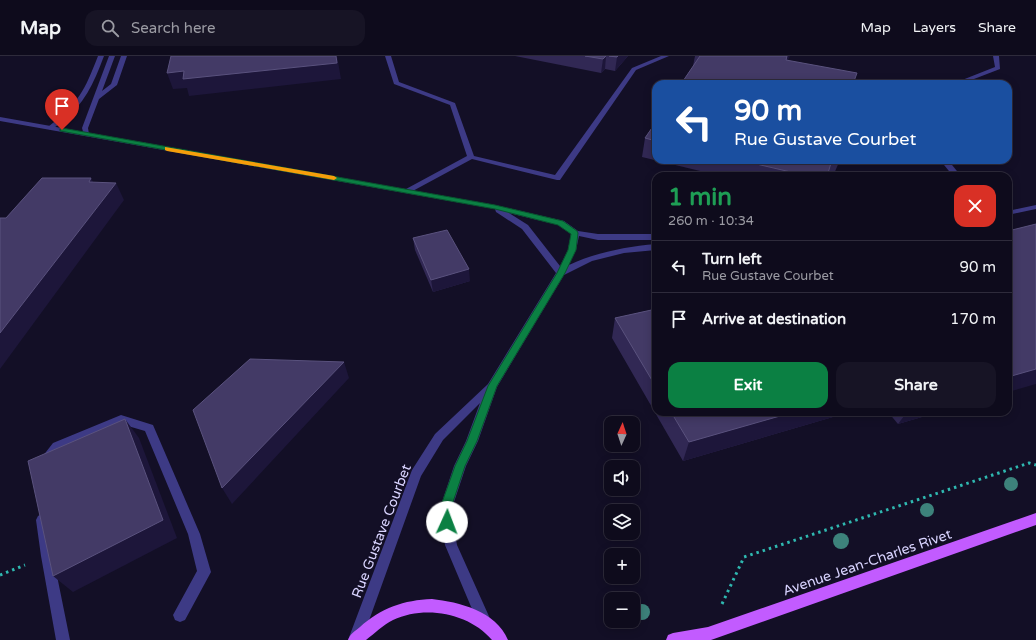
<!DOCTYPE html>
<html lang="en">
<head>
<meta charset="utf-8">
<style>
  :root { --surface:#0e0b1c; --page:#171425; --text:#f1f3f6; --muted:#9b9ba3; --line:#2e2b3b; --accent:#0b8043 }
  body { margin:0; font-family:"Varela Round",sans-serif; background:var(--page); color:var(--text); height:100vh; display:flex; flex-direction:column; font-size:15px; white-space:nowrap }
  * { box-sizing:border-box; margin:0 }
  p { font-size:13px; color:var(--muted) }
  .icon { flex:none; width:22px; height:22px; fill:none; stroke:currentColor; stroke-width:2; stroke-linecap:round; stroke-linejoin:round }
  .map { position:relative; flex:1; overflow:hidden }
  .drawer { position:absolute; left:652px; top:116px; width:360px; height:244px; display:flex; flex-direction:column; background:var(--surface); border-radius:12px; box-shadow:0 2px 10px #0003,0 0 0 1px var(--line) }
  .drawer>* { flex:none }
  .hud { position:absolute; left:652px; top:24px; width:360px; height:84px; border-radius:12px; box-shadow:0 2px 10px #0003,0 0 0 1px var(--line); background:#1a4fa0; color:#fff; overflow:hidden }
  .needle { width:26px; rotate:3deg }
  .tools { position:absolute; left:604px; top:360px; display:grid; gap:8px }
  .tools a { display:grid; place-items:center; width:36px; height:36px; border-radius:8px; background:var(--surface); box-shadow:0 2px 10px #0003,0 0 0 1px var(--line); font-size:20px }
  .pin { position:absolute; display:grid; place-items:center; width:34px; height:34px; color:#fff; margin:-41px -17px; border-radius:50% 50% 50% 0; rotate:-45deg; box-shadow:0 0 4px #0007 }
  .pin .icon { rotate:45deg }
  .me { position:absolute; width:44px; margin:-22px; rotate:2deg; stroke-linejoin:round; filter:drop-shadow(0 0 3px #0008) }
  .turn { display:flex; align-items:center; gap:14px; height:84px; padding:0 16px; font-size:18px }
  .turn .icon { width:52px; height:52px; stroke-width:2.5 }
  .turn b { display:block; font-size:28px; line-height:34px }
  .round { display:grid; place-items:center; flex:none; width:42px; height:42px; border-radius:12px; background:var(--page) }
  .overview { display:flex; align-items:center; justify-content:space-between; height:68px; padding:0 16px }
  h1 { font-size:24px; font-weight:700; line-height:30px; color:#1e9e55 }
  .action { display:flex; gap:8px; margin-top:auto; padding:8px 16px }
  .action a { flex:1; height:46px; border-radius:12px; background:var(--accent); color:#fff; font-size:16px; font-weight:700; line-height:46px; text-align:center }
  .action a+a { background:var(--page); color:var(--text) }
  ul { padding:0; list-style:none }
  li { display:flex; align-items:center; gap:12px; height:52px; padding:0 16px; border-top:1px solid var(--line) }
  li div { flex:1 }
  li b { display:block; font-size:15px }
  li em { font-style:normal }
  header { display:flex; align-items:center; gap:24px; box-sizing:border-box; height:56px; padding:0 20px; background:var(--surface); border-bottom:1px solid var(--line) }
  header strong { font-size:19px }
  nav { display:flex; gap:22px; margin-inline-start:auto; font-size:14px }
  .search { width:280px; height:36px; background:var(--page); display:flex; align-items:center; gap:10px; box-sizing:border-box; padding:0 14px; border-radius:12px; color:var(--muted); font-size:15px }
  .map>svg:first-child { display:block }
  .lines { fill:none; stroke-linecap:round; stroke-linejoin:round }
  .path { stroke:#2fb8b0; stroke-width:3; stroke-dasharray:2.5 4; stroke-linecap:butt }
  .lane { fill:#3d3a85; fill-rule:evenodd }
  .street { fill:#3d3a85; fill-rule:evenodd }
  .primary { fill:#c25bff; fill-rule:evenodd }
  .tree { fill:#3d827b }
  .wall { fill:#312854 }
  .shaded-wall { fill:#1d163a }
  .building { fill:#433a66; stroke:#5a527e }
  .route { fill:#0b8043; stroke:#07532c }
  .slow { fill:#f59e0b }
  .labels { text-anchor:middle; stroke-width:3.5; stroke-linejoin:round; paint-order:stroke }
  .near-street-label { font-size:14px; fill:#d9d4ff; stroke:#130f26 }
</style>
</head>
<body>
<header>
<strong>Map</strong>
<div class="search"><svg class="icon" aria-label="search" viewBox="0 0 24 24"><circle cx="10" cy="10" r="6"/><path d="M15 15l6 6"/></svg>Search here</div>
<nav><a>Map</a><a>Layers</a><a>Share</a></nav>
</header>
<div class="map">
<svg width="1036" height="584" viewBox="0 0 1036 584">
  <rect width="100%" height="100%" fill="#130f26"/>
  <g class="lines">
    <g class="path">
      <polyline points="0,519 25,509"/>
      <polyline points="722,548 744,501 1029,407 1036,409"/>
    </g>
    <g class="lane">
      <path d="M98,0H104C93,29 85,47 61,67C56,70 53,74 48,73V71C79,46 84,36 98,0Z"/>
      <polygon points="109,0 115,0 102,35 111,28 121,0 127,0 117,29 99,43 88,72 89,78 84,79 82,72"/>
      <polygon points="385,0 391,0 399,26 455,47 474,100 555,119 632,12 661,0 669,0 636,14 560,124 557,124 472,103 409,137 406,137 406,133 467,100 450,49 394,28"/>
      <polygon points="993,0 999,0 1000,13 961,28 952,28 995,11"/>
      <polygon points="940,104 948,104 961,120 953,120"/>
      <path d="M121,359L153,369L200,478L211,516L185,564L180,566L175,564L173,559L197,515L188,478L145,375L121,368C107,374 66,387 57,398C53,404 49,411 41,408L39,405L53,387Z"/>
      <polygon points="42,458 46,460 48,464 53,500 70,584 56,584 41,500 36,464 38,460"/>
    </g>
    <g class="street">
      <path d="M0,61L495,149L564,165L578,175L598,178H656V184H598L579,180L576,194L569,209C597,196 625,191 656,188V194L624,197L592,205L564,219L497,331L478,385L466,410L451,455L457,489L492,567L490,572L485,574L480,572L445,489L439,455L454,410L466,385L480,347L443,384L421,420L362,584H348L412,414L435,378L488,328L556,217L522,173L496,156L495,153L0,65ZM509,157L558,169L571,178L568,194L560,210L528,169Z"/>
      <polygon points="1036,149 1036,153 1008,159 1008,155"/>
    </g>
    <g class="primary">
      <polygon points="1036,457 1036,469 711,584 666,584 668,579 673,577 708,571"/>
      <path d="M432,543C459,546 496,555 508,584H492C469,557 425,549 393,564C383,569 375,577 366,584H348C350,578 355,575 360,571C381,552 404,544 432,543Z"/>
    </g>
  </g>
  <g class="tree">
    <circle cx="1011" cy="428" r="7"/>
    <circle cx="927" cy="454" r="7"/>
    <circle cx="841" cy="485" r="8"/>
    <circle cx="642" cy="556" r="8"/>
  </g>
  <g class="wall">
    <polygon points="515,0 628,0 615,15 605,13 601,17"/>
    <polygon points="695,0 790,0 693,10"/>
    <polygon points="656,66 656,104 840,104 833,120 721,120 642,101 645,82"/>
    <polygon points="413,182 470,225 433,236 415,194"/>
    <polygon points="656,253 656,356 850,356 683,405 612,282 615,262"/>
    <polygon points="888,356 939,356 898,368"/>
  </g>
  <g class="shaded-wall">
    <polygon points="337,0 341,23 189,40 187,32 173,33 167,17"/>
    <polygon points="606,0 605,13 601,17 603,3"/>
    <polygon points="618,0 628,0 615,15 617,1"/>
    <polygon points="787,0 790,0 780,21 786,4"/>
    <polygon points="91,122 100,139 89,126"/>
    <polygon points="116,127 124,144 0,313 0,277"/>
    <polygon points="469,213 470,225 433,236 431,224"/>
    <polygon points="344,306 349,322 232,448 222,432"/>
    <polygon points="1036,313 1036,328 1008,336 1008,321"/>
    <polygon points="794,356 850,356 683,405 689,386"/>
    <polygon points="907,356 939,356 898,368"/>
    <polygon points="125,363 139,382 177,482 73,536 53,520"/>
  </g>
  <g class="building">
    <polygon points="171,0 336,0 337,7 183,23 184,15 167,17"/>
    <polygon points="585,0 606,0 603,3"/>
    <polygon points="609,0 618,0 617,1"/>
    <polygon points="700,0 787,0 786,4 857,17 853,28 681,28"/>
    <polygon points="656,66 656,85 645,82"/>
    <polygon points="739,104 832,104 827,120 808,120"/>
    <polygon points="42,122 91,122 89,126 116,127 0,277 0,162 6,162"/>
    <polygon points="1036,168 1036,313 1008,321 1008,175"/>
    <polygon points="447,174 469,213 431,224 413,182"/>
    <polygon points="656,253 656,331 615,262"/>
    <polygon points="250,303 344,306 222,432 193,354"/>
    <polygon points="671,356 794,356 689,386"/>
    <polygon points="125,363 163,464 53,520 28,405"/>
  </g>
  <polygon class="route" points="62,72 495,149 563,165 577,175 578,177 576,194 565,217 497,330 477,385 465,410 450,455 452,466 451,470 447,471 443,470 439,455 455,410 467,385 488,330 557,217 568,194 571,178 558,169 495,153 60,75 60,73"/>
  <polygon class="slow" points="165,91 334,120 337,122 334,124 167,95 165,94"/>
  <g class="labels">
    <g class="near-street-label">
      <text transform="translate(381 475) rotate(-69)" y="5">Rue Gustave Courbet</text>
      <text transform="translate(867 506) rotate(-19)" y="5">Avenue Jean-Charles Rivet</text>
    </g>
  </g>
</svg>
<div class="tools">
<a><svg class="needle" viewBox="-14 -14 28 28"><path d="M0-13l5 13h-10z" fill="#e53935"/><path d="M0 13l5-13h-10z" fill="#9b9ba3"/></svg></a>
<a><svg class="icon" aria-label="sound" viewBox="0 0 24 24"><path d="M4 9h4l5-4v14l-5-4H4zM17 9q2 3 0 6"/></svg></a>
<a><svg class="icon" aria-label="layers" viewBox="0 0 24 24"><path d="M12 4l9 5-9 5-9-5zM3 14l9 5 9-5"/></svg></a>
<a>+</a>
<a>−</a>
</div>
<div class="pin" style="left:62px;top:74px;background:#d93025"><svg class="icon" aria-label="arrive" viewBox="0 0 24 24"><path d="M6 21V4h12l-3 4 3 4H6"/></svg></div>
<svg class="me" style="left:447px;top:466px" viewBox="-20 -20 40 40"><circle r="19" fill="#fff"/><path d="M0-13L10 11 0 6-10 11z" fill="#0b8043"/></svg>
<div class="hud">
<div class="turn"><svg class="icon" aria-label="left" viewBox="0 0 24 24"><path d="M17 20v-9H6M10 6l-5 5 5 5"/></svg><div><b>90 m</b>Rue Gustave Courbet</div></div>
</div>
<section class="drawer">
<div class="overview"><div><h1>1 min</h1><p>260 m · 10:34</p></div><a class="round" style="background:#d93025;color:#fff"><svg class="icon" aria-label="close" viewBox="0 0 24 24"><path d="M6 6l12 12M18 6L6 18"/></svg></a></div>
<ul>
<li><svg class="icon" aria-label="left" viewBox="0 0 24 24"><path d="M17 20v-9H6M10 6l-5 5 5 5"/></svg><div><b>Turn left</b><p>Rue Gustave Courbet</p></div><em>90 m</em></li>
<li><svg class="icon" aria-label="arrive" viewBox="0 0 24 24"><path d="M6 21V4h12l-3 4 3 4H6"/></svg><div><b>Arrive at destination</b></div><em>170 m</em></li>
</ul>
<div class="action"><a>Exit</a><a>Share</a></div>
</section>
</div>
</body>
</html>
